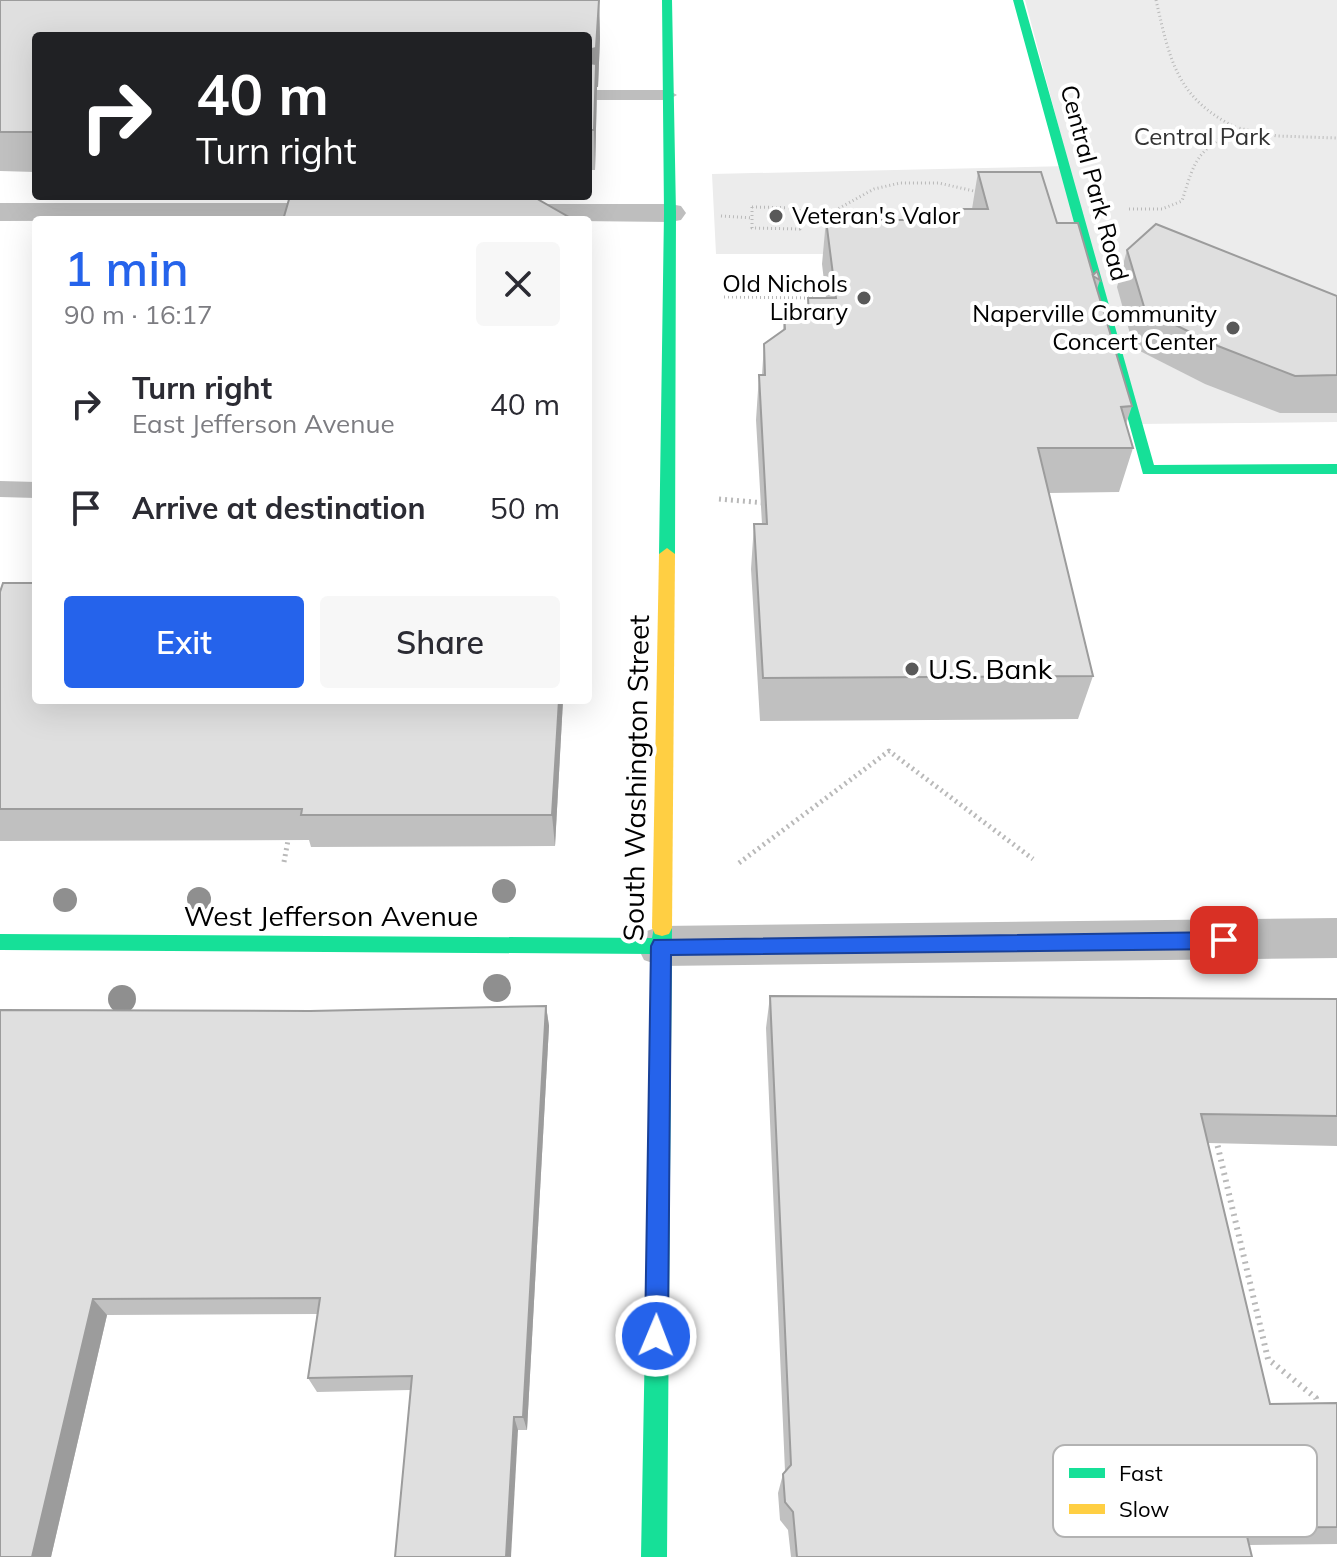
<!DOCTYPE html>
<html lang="en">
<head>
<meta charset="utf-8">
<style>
  :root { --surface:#fff; --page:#f7f7f7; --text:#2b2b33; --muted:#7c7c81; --accent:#2563eb }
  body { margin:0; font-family:Mulish,sans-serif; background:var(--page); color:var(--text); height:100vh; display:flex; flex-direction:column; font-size:30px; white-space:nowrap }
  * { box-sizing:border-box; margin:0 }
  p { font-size:26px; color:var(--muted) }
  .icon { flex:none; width:44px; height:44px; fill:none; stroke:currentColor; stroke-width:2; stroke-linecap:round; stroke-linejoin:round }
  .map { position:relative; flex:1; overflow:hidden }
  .sheet { position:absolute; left:32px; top:216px; width:560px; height:488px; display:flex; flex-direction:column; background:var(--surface); border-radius:8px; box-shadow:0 8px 32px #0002 }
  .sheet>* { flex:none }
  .banner { position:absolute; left:32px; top:32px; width:560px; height:168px; border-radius:8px; box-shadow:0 8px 32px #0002; background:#202124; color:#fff; overflow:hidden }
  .pin { position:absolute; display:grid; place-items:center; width:68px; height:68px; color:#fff; margin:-34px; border-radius:16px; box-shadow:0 4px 12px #0006 }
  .me { position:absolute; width:88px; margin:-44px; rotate:1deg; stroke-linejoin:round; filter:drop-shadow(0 0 6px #0008) }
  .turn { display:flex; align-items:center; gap:28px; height:168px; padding:0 32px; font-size:36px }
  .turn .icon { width:104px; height:104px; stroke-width:2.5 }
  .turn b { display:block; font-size:56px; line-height:68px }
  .round { display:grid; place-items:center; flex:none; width:84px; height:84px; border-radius:8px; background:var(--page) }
  .overview { display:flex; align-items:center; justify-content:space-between; height:136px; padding:0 32px }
  h1 { font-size:48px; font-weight:600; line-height:60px; color:var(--accent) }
  .cta { display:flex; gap:16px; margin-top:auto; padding:16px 32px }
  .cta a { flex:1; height:92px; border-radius:8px; background:var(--accent); color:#fff; font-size:32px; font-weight:600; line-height:92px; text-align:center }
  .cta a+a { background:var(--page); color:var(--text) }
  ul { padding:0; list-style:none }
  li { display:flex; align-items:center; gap:24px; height:104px; padding:0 32px }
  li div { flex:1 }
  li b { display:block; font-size:30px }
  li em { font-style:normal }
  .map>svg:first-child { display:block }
  .green { fill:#ececec }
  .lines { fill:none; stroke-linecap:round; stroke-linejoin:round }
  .path-far2 { stroke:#b9b9b9; stroke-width:3; stroke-dasharray:1 3; stroke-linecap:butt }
  .path-far1 { stroke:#b9b9b9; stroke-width:5; stroke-dasharray:2 4; stroke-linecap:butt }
  .path { stroke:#b9b9b9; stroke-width:6; stroke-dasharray:2 5; stroke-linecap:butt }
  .lane { fill:#bebebe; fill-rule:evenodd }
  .street { fill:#bebebe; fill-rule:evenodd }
  .fast { fill:#16e098; fill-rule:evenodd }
  .slow { fill:#ffcf43; fill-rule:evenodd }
  .tree { fill:#8f8f8f }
  .wall { fill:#c0c0c0 }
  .shaded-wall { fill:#9c9c9c }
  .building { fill:#dfdfdf; stroke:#9c9c9c; stroke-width:2 }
  .route { fill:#2563eb; stroke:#184099; stroke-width:2 }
  .poi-dot { fill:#595959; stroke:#fff; stroke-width:3 }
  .labels { text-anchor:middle; stroke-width:8; stroke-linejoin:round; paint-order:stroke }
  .far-park-label { font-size:24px; fill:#333; stroke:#fff }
  .far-street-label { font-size:24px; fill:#000; stroke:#fff }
  .far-poi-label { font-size:24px; fill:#000; stroke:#fff; text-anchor:end }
  .poi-label { font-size:28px; fill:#000; stroke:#fff; text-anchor:start }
  .street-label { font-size:28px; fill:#000; stroke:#fff }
  .key { fill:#fff; stroke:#b2b2b2; stroke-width:2 }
  .key-label { font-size:22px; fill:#000 }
</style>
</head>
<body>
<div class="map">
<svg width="1337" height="1557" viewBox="0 0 1337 1557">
  <rect width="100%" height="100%" fill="#fff"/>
  <polygon class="green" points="1025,0 1337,0 1337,422 1135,424 1062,254 716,254 712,174 1069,166"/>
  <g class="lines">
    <g class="path-far2">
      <path d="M1156,0C1170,61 1177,99 1237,128"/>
      <polygon points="752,207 799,208 800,229 752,228"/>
      <path d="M1129,209H1162L1182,201C1196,156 1197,152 1238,128L1277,136L1337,138"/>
      <polyline points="721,216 752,218"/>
      <polyline points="800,218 834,211 874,189 900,183 939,183 978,192"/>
      <polyline points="724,297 815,298"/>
    </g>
    <g class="path-far1">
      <polyline points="588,497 592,497"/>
      <polyline points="719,499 765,503"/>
      <polyline points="284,862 289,835"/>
      <polyline points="739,863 889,751 1033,859"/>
    </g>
    <polyline class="path" points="1216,1139 1268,1359 1316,1398 1319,1408"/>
    <g class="lane">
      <polygon points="588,90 668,90 677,95 668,100 588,100"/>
      <polygon points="0,481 36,482 36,498 0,497"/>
    </g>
    <g class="street">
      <polygon points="0,203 344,203 355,205 360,212 349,220 0,221"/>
      <polygon points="501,204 670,204 681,206 686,213 681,220 670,222 490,220 485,213 490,206"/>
      <polygon points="1337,918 1337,958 661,966 644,960 637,946 644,932 661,926"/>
    </g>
    <g class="fast">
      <polygon points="662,0 672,0 676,213 675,554 667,560 659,554 664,213"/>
      <polygon points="1013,0 1023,0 1154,465 1337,464 1337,474 1143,474"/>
      <polygon points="662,920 669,922 672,928 667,1557 641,1557 652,954 0,950 0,934 652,938 655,922"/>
    </g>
    <polygon class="slow" points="667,548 675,554 672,928 669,934 662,936 655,934 652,928 659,554"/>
  </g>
  <g class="tree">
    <circle cx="504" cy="891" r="12"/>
    <circle cx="199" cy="899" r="12"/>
    <circle cx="65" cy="900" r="12"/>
    <circle cx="497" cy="988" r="14"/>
    <circle cx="122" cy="999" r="14"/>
  </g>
  <g class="wall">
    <polygon points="0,0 599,0 600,38 598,87 597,87 595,170 588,170 588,36 36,36 36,172 0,171"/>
    <polygon points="978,172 1057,223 1093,275 1100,280 1097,289 1132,406 1126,424 1133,448 1119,492 1049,493 1093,676 1078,719 760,721 751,569 754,524 762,524 756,420 759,375 762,375 764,344 783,331 784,314 807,314 808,298 826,298 822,264 826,220 952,220 954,209 972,209"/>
    <polygon points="1127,250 1337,296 1337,413 1280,413 1205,384 1134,348 1117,287"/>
    <polygon points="0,592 36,700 563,700 555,846 311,847 309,840 0,841"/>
    <polygon points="770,996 1337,999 1337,1146 1208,1143 1270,1404 1337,1403 1337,1544 1249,1545 1252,1557 791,1557 788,1530 780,1520 778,1493 783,1474 785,1471 766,1028"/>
    <polygon points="546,1006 549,1026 527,1430 518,1430 410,1390 317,1392 308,1378 317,1314 107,1315 51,1557 0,1010 310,1011"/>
  </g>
  <g class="shaded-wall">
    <polygon points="599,0 600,38 598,87 597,87 595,170 594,130 588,89 588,50"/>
    <polygon points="559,700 563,700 555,846 552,815"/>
    <polygon points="546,1006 549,1026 527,1430 523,1417"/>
    <polygon points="93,1299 107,1315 51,1557 32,1557"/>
    <polygon points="514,1417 518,1430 511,1557 506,1557"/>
  </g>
  <g class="building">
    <polygon points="0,0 599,0 596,48 588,50 588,36 36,36 36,132 0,132"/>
    <polygon points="588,63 596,64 594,130 588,130"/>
    <polygon points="978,172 1041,172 1057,223 1078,223 1093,275 1097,271 1100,280 1093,276 1132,406 1121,407 1133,448 1038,448 1093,676 763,678 754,524 767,524 759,375 765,375 764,344 785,329 784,314 809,314 808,298 836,298 826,220 955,220 954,209 988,209"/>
    <polygon points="290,196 532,196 574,220 283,220"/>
    <polygon points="1156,224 1337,296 1337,375 1295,376 1218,346 1145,310 1127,250"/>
    <polygon points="3,583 36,583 36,700 559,700 552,815 301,815 302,809 0,809 0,592"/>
    <polygon points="770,996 1337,999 1337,1116 1201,1114 1270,1404 1337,1403 1337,1527 1245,1528 1252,1557 797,1557 793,1512 785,1502 783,1474 791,1465"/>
    <polygon points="546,1006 523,1417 514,1417 506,1557 395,1557 412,1376 308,1378 320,1298 93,1299 32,1557 0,1557 0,1010 310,1011"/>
  </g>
  <polygon class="route" points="1224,932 1231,934 1234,940 1231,946 1224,949 671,955 668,1336 665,1344 656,1348 648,1344 645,1336 651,946 654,940"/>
  <g class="poi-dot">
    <circle cx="776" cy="216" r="8"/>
    <circle cx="864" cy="298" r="8"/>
    <circle cx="1233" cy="328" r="8"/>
    <circle cx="912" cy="669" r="8"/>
  </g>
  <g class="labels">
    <g class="far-park-label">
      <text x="1202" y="145">Central Park</text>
    </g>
    <g class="far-street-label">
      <text transform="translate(1094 183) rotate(75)" y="8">Central Park Road</text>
    </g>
    <g class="far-poi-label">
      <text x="792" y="224" text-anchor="start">Veteran's Valor</text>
      <text x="848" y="292">Old Nichols<tspan x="848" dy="28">Library</tspan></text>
      <text x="1217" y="322">Naperville Community<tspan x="1217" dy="28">Concert Center</tspan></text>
    </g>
    <g class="poi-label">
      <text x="928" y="679">U.S. Bank</text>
    </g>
    <g class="street-label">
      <text transform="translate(636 778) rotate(-89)" y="10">South Washington Street</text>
      <text x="331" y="926">West Jefferson Avenue</text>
    </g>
  </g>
  <rect x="1053" y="1445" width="264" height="92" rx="12" class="key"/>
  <rect x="1069" y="1468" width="36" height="10" fill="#16e098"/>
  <rect x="1069" y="1504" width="36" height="10" fill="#ffcf43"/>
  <g class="key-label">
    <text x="1119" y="1481">Fast</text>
    <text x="1119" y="1517">Slow</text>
  </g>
</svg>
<div class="pin" style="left:1224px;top:940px;background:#d93025"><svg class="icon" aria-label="arrive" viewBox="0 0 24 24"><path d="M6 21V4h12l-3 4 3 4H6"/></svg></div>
<svg class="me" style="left:656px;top:1336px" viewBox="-20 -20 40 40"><circle r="17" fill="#2563eb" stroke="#fff" stroke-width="3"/><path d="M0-11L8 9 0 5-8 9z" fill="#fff"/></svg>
<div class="banner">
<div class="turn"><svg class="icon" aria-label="right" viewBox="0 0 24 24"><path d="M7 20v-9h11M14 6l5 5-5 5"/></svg><div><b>40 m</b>Turn right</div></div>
</div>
<section class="sheet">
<div class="overview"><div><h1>1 min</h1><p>90 m · 16:17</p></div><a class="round"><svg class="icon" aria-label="close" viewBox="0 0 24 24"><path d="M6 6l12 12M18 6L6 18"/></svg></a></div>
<ul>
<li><svg class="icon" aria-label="right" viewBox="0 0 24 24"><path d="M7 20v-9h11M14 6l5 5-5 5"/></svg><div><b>Turn right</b><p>East Jefferson Avenue</p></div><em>40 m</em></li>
<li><svg class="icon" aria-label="arrive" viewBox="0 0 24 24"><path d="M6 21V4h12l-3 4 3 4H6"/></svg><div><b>Arrive at destination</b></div><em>50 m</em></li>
</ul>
<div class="cta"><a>Exit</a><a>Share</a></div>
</section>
</div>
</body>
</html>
